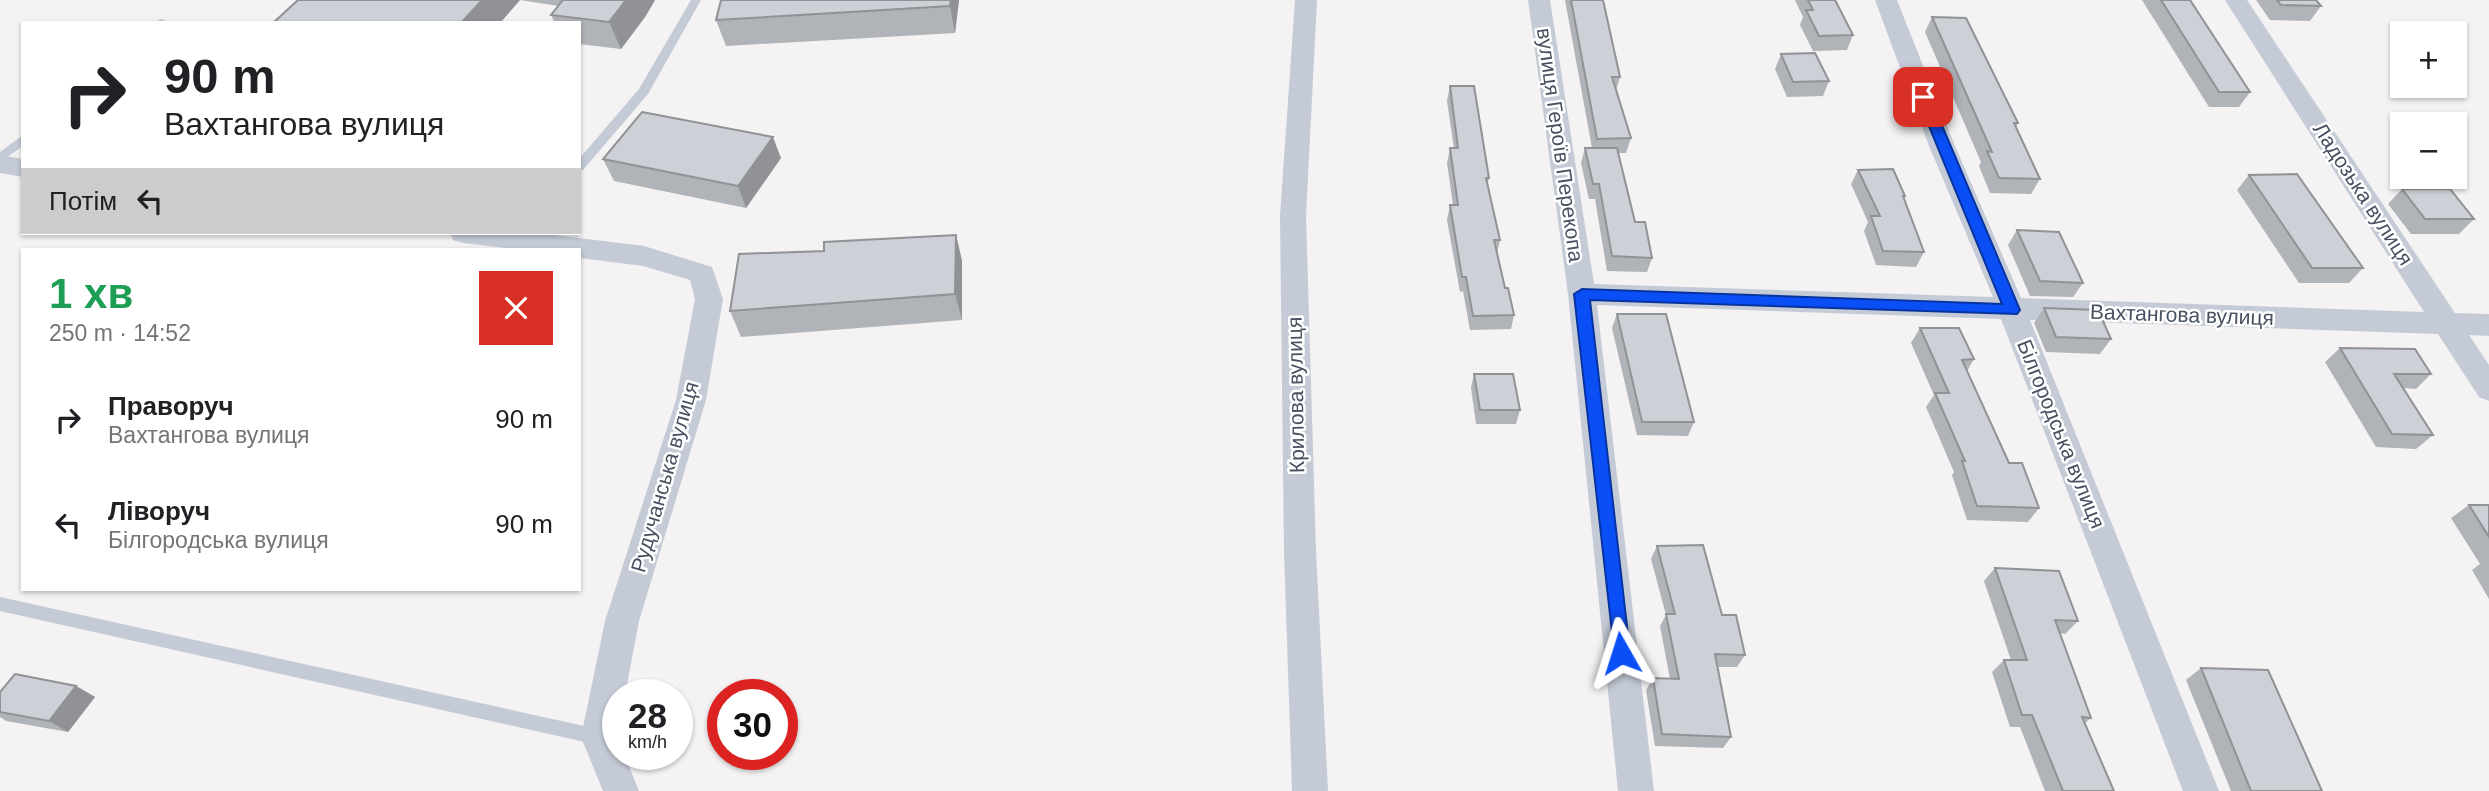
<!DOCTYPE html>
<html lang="uk">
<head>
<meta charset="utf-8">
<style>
  :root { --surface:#fff; --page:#f2f2f2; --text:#202124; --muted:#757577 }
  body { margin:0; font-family:Helvetica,sans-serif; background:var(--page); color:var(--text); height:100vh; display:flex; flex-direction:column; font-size:26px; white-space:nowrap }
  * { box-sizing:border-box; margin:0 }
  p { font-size:23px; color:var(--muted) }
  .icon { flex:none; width:38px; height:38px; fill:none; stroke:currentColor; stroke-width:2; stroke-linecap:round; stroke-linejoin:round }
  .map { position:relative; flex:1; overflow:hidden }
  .details { position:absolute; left:21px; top:248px; width:560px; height:343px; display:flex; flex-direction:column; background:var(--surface); border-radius:0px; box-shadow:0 2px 5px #0004 }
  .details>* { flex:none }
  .top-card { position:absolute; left:21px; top:21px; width:560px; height:214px; border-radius:0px; box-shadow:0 2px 5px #0004; background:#fff; color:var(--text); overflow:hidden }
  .fabs { position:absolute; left:2390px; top:21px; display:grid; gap:14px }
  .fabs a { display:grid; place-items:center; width:77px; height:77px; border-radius:0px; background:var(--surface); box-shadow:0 2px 5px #0004; font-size:35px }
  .speed { position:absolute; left:602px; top:679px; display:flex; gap:14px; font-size:35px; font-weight:700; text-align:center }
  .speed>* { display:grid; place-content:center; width:91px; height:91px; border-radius:50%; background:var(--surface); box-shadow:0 2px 5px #0004; line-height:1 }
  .speed small { font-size:18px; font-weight:400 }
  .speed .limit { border:10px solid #d22; background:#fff; color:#111 }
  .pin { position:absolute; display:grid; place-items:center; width:60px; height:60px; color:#fff; margin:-30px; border-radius:14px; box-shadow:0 4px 10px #0006 }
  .me { position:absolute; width:77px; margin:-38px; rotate:354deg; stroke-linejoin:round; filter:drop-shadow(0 0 5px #0008) }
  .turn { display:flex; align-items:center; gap:24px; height:147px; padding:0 28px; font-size:32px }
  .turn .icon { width:91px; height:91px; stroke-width:2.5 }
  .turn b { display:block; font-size:49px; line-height:60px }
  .then { display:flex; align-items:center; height:66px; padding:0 28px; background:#0003; gap:14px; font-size:26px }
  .round { display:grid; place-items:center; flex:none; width:74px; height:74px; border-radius:0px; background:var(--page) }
  .headline { display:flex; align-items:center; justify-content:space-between; height:119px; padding:0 28px }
  h1 { font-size:42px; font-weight:700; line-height:52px; color:#1e9e55 }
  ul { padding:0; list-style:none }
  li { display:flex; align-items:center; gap:21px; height:105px; padding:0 28px }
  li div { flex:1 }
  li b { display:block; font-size:26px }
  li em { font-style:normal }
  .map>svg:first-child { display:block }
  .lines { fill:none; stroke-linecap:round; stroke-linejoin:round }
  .lane { fill:#c4cbd7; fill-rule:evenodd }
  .street { fill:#c4cbd7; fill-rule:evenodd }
  .wall { fill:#b0b3b8 }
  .shaded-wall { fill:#909296 }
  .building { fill:#cdd0d6; stroke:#909296; stroke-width:2 }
  .route { fill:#0a4ff6; stroke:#0633a0; stroke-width:2 }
  .labels { text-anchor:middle; stroke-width:5; stroke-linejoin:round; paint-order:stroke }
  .street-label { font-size:21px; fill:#475161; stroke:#fff }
</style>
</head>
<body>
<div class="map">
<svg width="2489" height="791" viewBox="0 0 2489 791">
  <rect width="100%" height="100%" fill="#f4f2f2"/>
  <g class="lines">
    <g class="lane">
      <polygon points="691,0 701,0 648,94 583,170 579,171 579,159 639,89"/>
      <polygon points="160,19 164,20 165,23 155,23"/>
      <polygon points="23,135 23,146 0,162 0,152"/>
      <polygon points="0,597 598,729 604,731 606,737 604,743 598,745 0,611"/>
    </g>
    <g class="street">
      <polygon points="1295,0 1317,0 1306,216 1316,551 1328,791 1292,791 1284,551 1280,216"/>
      <polygon points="1528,0 1550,0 1594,284 1993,297 1929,146 1875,0 1897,0 1955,146 2021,298 2424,312 2225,0 2247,0 2455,313 2489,314 2489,336 2469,335 2489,365 2489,401 2479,397 2438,334 2030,320 2219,791 2183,791 2001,319 1597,305 1654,791 1618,791 1568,294"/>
      <polygon points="0,155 23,159 23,177 0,173"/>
      <polygon points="450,233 538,233 644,246 712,267 723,299 706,400 639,621 625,695 618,695 618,754 624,754 639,791 603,791 581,737 605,621 676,400 695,299 690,280 643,266 579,258 579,250 522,250 463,243 453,240"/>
    </g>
  </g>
  <g class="wall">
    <polygon points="298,0 655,0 645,17 621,49 579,44 579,23 555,23 551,15 559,6 520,0 500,23 273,23"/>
    <polygon points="721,0 959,0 955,33 726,46 716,20"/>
    <polygon points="1565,0 1603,0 1620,77 1616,91 1631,138 1626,153 1618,153 1635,222 1652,258 1647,272 1607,271 1595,199 1589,199 1581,163 1585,148 1592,148"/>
    <polygon points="1795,0 1835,0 1853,35 1847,50 1813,51 1800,25 1803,17"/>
    <polygon points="2142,0 2190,0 2250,92 2239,107 2209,107"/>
    <polygon points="2256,0 2316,0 2321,6 2310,21 2270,20"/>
    <polygon points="1932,17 2018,123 2016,127 2040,179 2031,194 1990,193 1979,166 1981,162 1925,32"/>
    <polygon points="1781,54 1829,81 1823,96 1787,97 1775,69"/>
    <polygon points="1450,86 1489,178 1487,185 1500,240 1497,253 1505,288 1514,315 1511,329 1470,330 1463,291 1460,292 1447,220 1450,205 1453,205 1447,163 1450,148 1454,148 1447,101"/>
    <polygon points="781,158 746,208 614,181 603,159"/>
    <polygon points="1858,170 1905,196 1904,198 1924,252 1916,267 1876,265 1864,231 1868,222 1851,184"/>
    <polygon points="2249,175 2363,268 2349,283 2299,283 2237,190"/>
    <polygon points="2402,189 2474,219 2459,234 2411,234 2388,204"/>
    <polygon points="2017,230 2083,283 2073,297 2030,296 2008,245"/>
    <polygon points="956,235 962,261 962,320 741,337 730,311 824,251"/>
    <polygon points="2044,308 2111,339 2100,354 2046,352 2034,323"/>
    <polygon points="1617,314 1694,422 1688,436 1637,435 1612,328"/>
    <polygon points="1920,328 1974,359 1967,371 2009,463 2039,508 2028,522 1967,520 1952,475 1954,472 1926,407 1934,395 1911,343"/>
    <polygon points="2340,348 2431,374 2416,389 2404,388 2433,435 2416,449 2376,447 2325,362"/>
    <polygon points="1474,374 1520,410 1516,424 1476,424 1471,388"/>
    <polygon points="2469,505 2489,505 2489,599 2472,570 2480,564 2451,518"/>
    <polygon points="1657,546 1722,615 1745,655 1737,667 1717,667 1731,737 1723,748 1655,746 1646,690 1653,678 1670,679 1660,626 1666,615 1651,559"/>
    <polygon points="1995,568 2078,621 2065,634 2060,633 2091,718 2085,723 2114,791 2045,791 2020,727 2010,727 1992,672 2004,660 2011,660 1984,581"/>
    <polygon points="2201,668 2322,791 2231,791 2186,680"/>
    <polygon points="76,686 95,697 68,732 6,721 0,717 0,692"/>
  </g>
  <g class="shaded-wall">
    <polygon points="482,0 520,0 500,23 461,23"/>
    <polygon points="626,0 655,0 645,17 621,49 609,22"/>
    <polygon points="951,0 959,0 955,33 950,6"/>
    <polygon points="773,137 781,158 746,208 738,186"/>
    <polygon points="956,235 962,261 962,320 955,294"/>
    <polygon points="76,686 95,697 68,732 49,721"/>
  </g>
  <g class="building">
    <polygon points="298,0 482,0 461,23 273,23"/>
    <polygon points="563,0 626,0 609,22 551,15"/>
    <polygon points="721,0 951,0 950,6 716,20"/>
    <polygon points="1571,0 1603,0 1620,77 1612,77 1631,138 1597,139"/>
    <polygon points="1808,0 1835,0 1853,35 1819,36 1806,10 1813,10"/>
    <polygon points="2161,0 2190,0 2250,92 2219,92"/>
    <polygon points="2277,0 2316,0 2321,6 2281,5"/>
    <polygon points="1932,17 1966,18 2018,123 2014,123 2040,179 1999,178 1987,151 1992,152"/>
    <polygon points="1815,53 1829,81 1793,82 1781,54"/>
    <polygon points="1450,86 1474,86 1489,178 1486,178 1500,240 1494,240 1505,288 1508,288 1514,315 1473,316 1466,277 1462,277 1450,205 1458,205 1450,148 1458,148"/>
    <polygon points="642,112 773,137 738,186 603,159"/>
    <polygon points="1585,148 1617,148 1635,222 1645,222 1652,258 1612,256 1599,184 1593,184"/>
    <polygon points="1893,169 1905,196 1903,196 1924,252 1883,251 1871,216 1880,216 1858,170"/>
    <polygon points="2297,174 2363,268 2312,268 2249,175"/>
    <polygon points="2402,189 2450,189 2474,219 2425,219"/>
    <polygon points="2017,230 2059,232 2083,283 2040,281"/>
    <polygon points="956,235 955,294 730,311 739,254 824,251 824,242"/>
    <polygon points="2044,308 2098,310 2111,339 2056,337"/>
    <polygon points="1617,314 1666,314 1694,422 1642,422"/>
    <polygon points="1920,328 1959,328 1974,359 1962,360 2009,463 2022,463 2039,508 1977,506 1962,461 1965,461 1935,393 1949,393"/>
    <polygon points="2340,348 2415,349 2431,374 2394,374 2433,435 2392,434"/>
    <polygon points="1474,374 1513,374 1520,410 1480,410"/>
    <polygon points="2469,505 2489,505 2489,537"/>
    <polygon points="1703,545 1722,615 1736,615 1745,655 1715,654 1731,737 1662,734 1653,678 1679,679 1666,614 1675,614 1657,546"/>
    <polygon points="1995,568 2059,571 2078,621 2055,620 2091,718 2082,717 2114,791 2063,791 2032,715 2022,715 2004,660 2027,660"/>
    <polygon points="2201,668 2268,670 2322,791 2251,791"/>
    <polygon points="15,674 76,686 49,721 0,712 0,692"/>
  </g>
  <polygon class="route" points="1923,93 1930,97 2020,310 2017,314 1590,300 1630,653 1627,659 1621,661 1615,659 1574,294 1582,289 2002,304 1917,97"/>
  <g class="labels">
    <g class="street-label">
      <text transform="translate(1560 145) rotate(82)" y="7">вулиця Героїв Перекопа</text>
      <text transform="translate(2363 194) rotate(57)" y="7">Ладозька вулиця</text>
      <text transform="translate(2182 315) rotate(2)" y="7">Вахтангова вулиця</text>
      <text transform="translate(1296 395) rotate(-91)" y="7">Крилова вулиця</text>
      <text transform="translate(2061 434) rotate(68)" y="7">Білгородська вулиця</text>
      <text transform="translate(665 477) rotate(-74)" y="7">Рудучанська вулиця</text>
    </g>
  </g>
</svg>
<div class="fabs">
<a>+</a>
<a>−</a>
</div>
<div class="speed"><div>28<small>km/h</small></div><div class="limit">30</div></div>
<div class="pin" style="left:1923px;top:97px;background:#d93025"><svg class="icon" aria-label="arrive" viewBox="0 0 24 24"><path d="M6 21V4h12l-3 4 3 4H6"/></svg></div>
<svg class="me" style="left:1621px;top:653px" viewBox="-20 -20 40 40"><path d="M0-17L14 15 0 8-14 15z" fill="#0a4ff6" stroke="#fff" stroke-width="4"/></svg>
<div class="top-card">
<div class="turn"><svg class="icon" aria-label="right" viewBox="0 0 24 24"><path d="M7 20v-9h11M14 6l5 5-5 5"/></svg><div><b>90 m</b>Вахтангова вулиця</div></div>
<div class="then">Потім<svg class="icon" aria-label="left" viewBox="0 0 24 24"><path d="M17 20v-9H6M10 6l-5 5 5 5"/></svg></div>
</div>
<section class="details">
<div class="headline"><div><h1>1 хв</h1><p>250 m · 14:52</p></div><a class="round" style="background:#d93025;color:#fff"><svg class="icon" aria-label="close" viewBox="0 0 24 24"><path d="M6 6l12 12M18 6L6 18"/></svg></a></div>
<ul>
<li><svg class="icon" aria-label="right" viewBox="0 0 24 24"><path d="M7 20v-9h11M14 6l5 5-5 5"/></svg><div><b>Праворуч</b><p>Вахтангова вулиця</p></div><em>90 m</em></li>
<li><svg class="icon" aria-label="left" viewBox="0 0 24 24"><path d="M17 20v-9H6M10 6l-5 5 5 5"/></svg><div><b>Ліворуч</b><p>Білгородська вулиця</p></div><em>90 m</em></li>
</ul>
</section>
</div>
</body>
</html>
